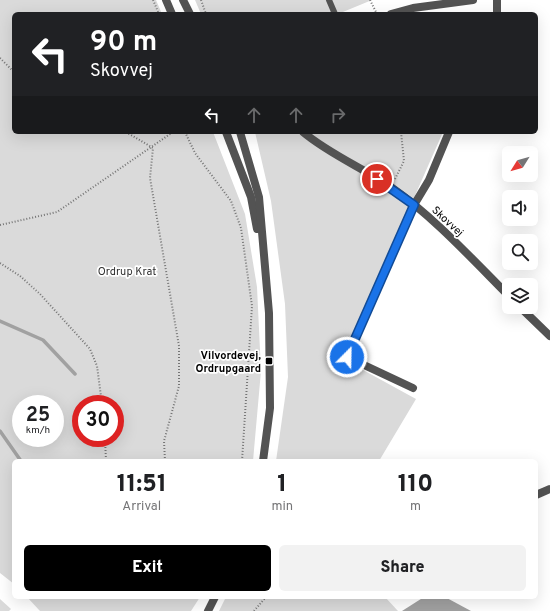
<!DOCTYPE html>
<html lang="en">
<head>
<meta charset="utf-8">
<style>
  :root { --surface:#fff; --page:#f2f2f2; --text:#202124; --muted:#757577; --accent:#000 }
  body { margin:0; font-family:Overpass,sans-serif; background:var(--page); color:var(--text); height:100vh; display:flex; flex-direction:column; font-size:15px; white-space:nowrap }
  * { box-sizing:border-box; margin:0 }
  p { font-size:13px; color:var(--muted) }
  .icon { flex:none; width:22px; height:22px; fill:none; stroke:currentColor; stroke-width:2; stroke-linecap:round; stroke-linejoin:round }
  .map { position:relative; flex:1; overflow:hidden }
  .panel { position:absolute; left:12px; top:459px; width:526px; height:140px; display:flex; flex-direction:column; background:var(--surface); border-radius:6px; box-shadow:0 4px 16px #0002 }
  .panel>* { flex:none }
  .guide { position:absolute; left:12px; top:12px; width:526px; height:122px; border-radius:6px; box-shadow:0 4px 16px #0002; background:#202124; color:#fff; overflow:hidden }
  .needle { width:26px; rotate:233deg }
  .buttons { position:absolute; left:502px; top:146px; display:grid; gap:8px }
  .buttons a { display:grid; place-items:center; width:36px; height:36px; border-radius:6px; background:var(--surface); box-shadow:0 4px 16px #0002; font-size:20px }
  .speed { position:absolute; left:12px; top:395px; display:flex; gap:8px; font-size:20px; font-weight:700; text-align:center }
  .speed>* { display:grid; place-content:center; width:52px; height:52px; border-radius:50%; background:var(--surface); box-shadow:0 4px 16px #0002; line-height:1 }
  .speed small { font-size:10px; font-weight:400 }
  .speed .limit { border:6px solid #d22; background:#fff; color:#111 }
  .pin { position:absolute; display:grid; place-items:center; width:34px; height:34px; color:#fff; margin:-17px; border:2px solid #fff; border-radius:50%; box-shadow:0 1px 4px #0007 }
  .me { position:absolute; width:44px; margin:-22px; rotate:23deg; stroke-linejoin:round; filter:drop-shadow(0 0 3px #0008) }
  .turn { display:flex; align-items:center; gap:14px; height:84px; padding:0 12px; font-size:18px }
  .turn .icon { width:52px; height:52px; stroke-width:2.5 }
  .turn b { display:block; font-size:28px; line-height:34px }
  .lanes { display:flex; align-items:center; height:38px; padding:0 12px; background:#0003; justify-content:center; gap:20px; direction:ltr }
  .lanes .off { opacity:.35 }
  .eta { display:flex; justify-content:space-evenly; align-items:center; height:68px; text-align:center }
  .eta b { font-size:24px; font-weight:800; line-height:28px }
  .action { display:flex; gap:8px; margin-top:auto; padding:8px 12px }
  .action a { flex:1; height:46px; border-radius:6px; background:var(--accent); color:#fff; font-size:16px; font-weight:800; line-height:46px; text-align:center }
  .action a+a { background:var(--page); color:var(--text) }
  .map>svg:first-child { display:block }
  .green { fill:#dadada; fill-rule:evenodd }
  .water { fill:#a1a1a1 }
  .lines { fill:none; stroke-linecap:round; stroke-linejoin:round }
  .stream { stroke:#a1a1a1; stroke-width:3.5 }
  .path { stroke:#757575; stroke-width:2; stroke-dasharray:1 2; stroke-linecap:butt }
  .service { stroke:#535353; stroke-width:6 }
  .minor { stroke:#535353; stroke-width:8 }
  .tertiary { stroke:#535353; stroke-width:8 }
  .route-casing { stroke:#114b97; stroke-width:10 }
  .route { stroke:#1a73e8; stroke-width:7 }
  .poi-dot { fill:#000; stroke:#fff; stroke-width:1.5 }
  .labels { text-anchor:middle; stroke-width:3.5; stroke-linejoin:round; paint-order:stroke }
  .street-label { font-size:11px; fill:#000; stroke:#fff }
  .park-label { font-size:11px; fill:#313131; stroke:#fff }
  .poi-label { font-size:11px; font-weight:bold; fill:#000; stroke:#fff; text-anchor:end }
</style>
</head>
<body>
<div class="map">
<svg width="550" height="611" viewBox="0 0 550 611">
  <rect width="100%" height="100%" fill="#fff"/>
  <g class="green">
    <path d="M0,0H156L162,14H14V132H213L245,214L257,287L261,371L253,461H14V584L0,573ZM21,404H55V438H21ZM81,404H115V438H81Z"/>
    <polygon points="195,0 372,0 338,14 201,14"/>
    <polygon points="255,132 443,132 343,359 416,399 379,461 276,461 288,377 285,304 271,201"/>
    <polygon points="27,597 200,597 191,611 40,611"/>
    <polygon points="226,597 385,597 398,611 219,611"/>
    <polygon points="0,599 11,609 9,611 0,611"/>
  </g>
  <polygon class="water" points="424,597 445,597 471,611 402,611"/>
  <g class="lines">
    <g class="stream">
      <polyline points="0,321 43,340 75,374"/>
      <polyline points="0,431 21,461"/>
    </g>
    <g class="path">
      <polyline points="153,0 159,14"/>
      <polyline points="201,0 206,14"/>
      <polyline points="370,0 377,14"/>
      <polyline points="0,58 14,72"/>
      <polyline points="126,132 153,148 150,178 179,346 179,386 164,441 165,461"/>
      <polyline points="185,132 195,153 231,201 241,228 252,306 242,461"/>
      <polyline points="395,179 404,161 401,132"/>
      <polyline points="0,225 57,212 173,132"/>
      <polyline points="0,263 20,276 40,294 90,349 97,366 102,404"/>
      <polyline points="105,438 106,461"/>
      <polyline points="254,611 266,597"/>
    </g>
    <polyline class="service" points="329,0 335,14"/>
    <g class="minor">
      <polyline points="497,0 497,14"/>
      <path d="M303,132C329,154 363,168 391,187C435,218 471,258 509,296"/>
      <polyline points="520,307 550,336"/>
      <polyline points="413,388 347,357 414,205 429,180 449,132"/>
      <polyline points="536,495 550,489"/>
    </g>
    <g class="tertiary">
      <polyline points="166,0 172,14"/>
      <polyline points="183,0 190,14"/>
      <polyline points="391,14 413,8 473,0"/>
      <polyline points="226,132 251,197 257,229"/>
      <polyline points="240,132 259,197 269,313 270,408 263,461"/>
      <polyline points="208,611 215,597"/>
    </g>
  </g>
  <g class="lines">
    <defs>
      <polyline id="route" points="347,357 414,205 377,179"/>
    </defs>
    <use href="#route" class="route-casing"/>
    <use href="#route" class="route"/>
  </g>
  <rect class="poi-dot" x="265" y="357" width="8" height="8" rx="2"/>
  <g class="labels">
    <g class="street-label">
      <text transform="translate(448 221) rotate(43)" y="4">Skovvej</text>
    </g>
    <g class="park-label">
      <text x="127" y="275">Ordrup Krat</text>
    </g>
    <g class="poi-label">
      <text x="261" y="359">Vilvordevej,<tspan x="261" dy="13">Ordrupgaard</tspan></text>
    </g>
  </g>
</svg>
<div class="buttons">
<a><svg class="needle" viewBox="-14 -14 28 28"><path d="M0-13l5 13h-10z" fill="#e53935"/><path d="M0 13l5-13h-10z" fill="#757577"/></svg></a>
<a><svg class="icon" aria-label="sound" viewBox="0 0 24 24"><path d="M4 9h4l5-4v14l-5-4H4zM17 9q2 3 0 6"/></svg></a>
<a><svg class="icon" aria-label="search" viewBox="0 0 24 24"><circle cx="10" cy="10" r="6"/><path d="M15 15l6 6"/></svg></a>
<a><svg class="icon" aria-label="layers" viewBox="0 0 24 24"><path d="M12 4l9 5-9 5-9-5zM3 14l9 5 9-5"/></svg></a>
</div>
<div class="speed"><div>25<small>km/h</small></div><div class="limit">30</div></div>
<div class="pin" style="left:377px;top:179px;background:#d93025"><svg class="icon" aria-label="arrive" viewBox="0 0 24 24"><path d="M6 21V4h12l-3 4 3 4H6"/></svg></div>
<svg class="me" style="left:347px;top:357px" viewBox="-20 -20 40 40"><circle r="17" fill="#1a73e8" stroke="#fff" stroke-width="3"/><path d="M0-11L8 9 0 5-8 9z" fill="#fff"/></svg>
<div class="guide">
<div class="turn"><svg class="icon" aria-label="left" viewBox="0 0 24 24"><path d="M17 20v-9H6M10 6l-5 5 5 5"/></svg><div><b>90 m</b>Skovvej</div></div>
<div class="lanes"><svg class="icon" aria-label="left" viewBox="0 0 24 24"><path d="M17 20v-9H6M10 6l-5 5 5 5"/></svg><svg class="icon off" aria-label="ahead" viewBox="0 0 24 24"><path d="M12 20V5M6 11l6-6 6 6"/></svg><svg class="icon off" aria-label="ahead" viewBox="0 0 24 24"><path d="M12 20V5M6 11l6-6 6 6"/></svg><svg class="icon off" aria-label="right" viewBox="0 0 24 24"><path d="M7 20v-9h11M14 6l5 5-5 5"/></svg></div>
</div>
<section class="panel">
<div class="eta">
<div><b>11:51</b><p>Arrival</p></div>
<div><b>1</b><p>min</p></div>
<div><b>110</b><p>m</p></div>
</div>
<div class="action"><a>Exit</a><a>Share</a></div>
</section>
</div>
</body>
</html>
